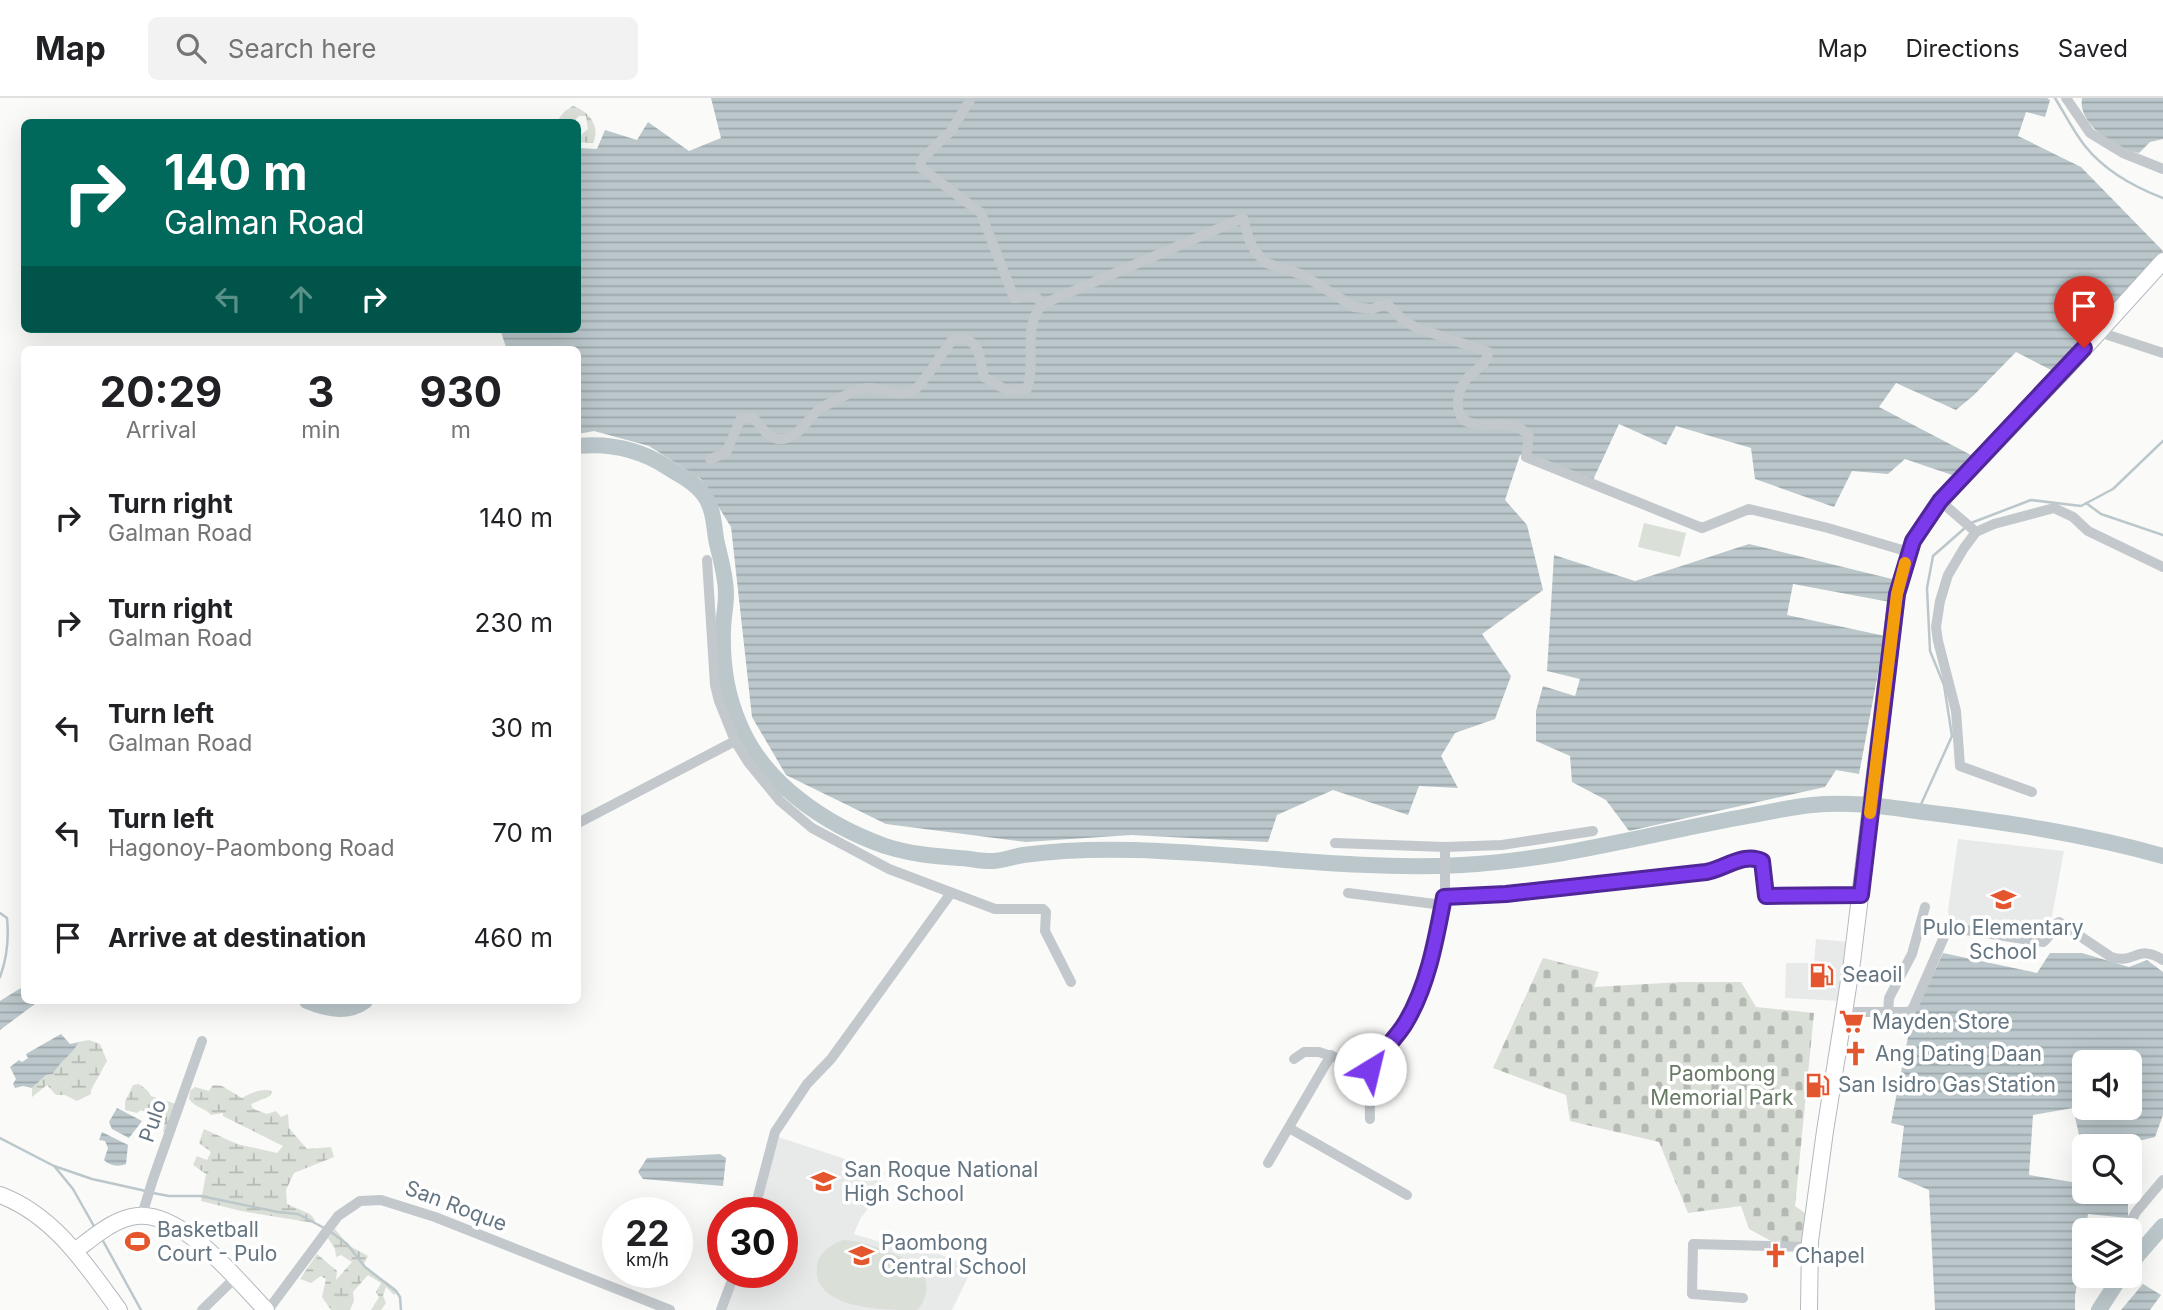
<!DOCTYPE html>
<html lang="en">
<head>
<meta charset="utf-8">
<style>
  :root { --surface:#fff; --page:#f2f2f2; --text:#202124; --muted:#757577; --line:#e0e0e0 }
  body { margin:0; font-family:Inter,sans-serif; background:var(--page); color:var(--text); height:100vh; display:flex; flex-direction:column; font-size:26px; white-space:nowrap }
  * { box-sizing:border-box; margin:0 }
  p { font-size:23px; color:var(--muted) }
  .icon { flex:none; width:38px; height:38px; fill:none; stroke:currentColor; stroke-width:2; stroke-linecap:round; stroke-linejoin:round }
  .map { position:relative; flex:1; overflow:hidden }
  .side { position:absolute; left:21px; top:248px; width:560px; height:658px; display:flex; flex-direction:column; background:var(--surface); border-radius:10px; box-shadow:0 7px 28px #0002 }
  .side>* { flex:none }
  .hud { position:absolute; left:21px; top:21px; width:560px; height:214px; border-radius:10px; box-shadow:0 7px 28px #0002; background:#00695c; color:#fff; overflow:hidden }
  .controls { position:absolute; left:2072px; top:952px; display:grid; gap:14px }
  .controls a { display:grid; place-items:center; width:70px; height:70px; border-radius:10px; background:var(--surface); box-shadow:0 7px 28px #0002; font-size:35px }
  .speed { position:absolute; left:602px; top:1099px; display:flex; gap:14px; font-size:35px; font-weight:700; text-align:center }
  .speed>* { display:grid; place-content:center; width:91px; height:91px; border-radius:50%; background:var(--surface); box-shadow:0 7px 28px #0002; line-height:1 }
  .speed small { font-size:18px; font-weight:400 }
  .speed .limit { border:10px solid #d22; background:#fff; color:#111 }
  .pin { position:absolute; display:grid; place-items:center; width:60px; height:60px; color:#fff; margin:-72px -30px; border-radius:50% 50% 50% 0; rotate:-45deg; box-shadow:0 0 7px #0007 }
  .pin .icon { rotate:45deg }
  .me { position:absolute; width:77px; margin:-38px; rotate:36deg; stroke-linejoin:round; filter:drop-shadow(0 0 5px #0008) }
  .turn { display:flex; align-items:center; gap:24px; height:147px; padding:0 28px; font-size:32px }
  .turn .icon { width:91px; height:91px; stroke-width:2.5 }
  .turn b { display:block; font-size:49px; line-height:60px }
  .lanes { display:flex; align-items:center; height:66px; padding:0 28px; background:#0003; justify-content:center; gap:35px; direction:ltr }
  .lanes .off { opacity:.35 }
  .eta { display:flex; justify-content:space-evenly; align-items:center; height:119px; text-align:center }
  .eta b { font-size:42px; font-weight:700; line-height:49px }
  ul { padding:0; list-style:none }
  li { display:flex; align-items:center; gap:21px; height:105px; padding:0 28px }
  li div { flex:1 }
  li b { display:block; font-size:26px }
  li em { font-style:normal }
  header { display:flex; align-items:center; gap:42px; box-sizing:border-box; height:98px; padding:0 35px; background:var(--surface); border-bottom:2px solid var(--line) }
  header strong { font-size:33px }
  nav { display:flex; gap:38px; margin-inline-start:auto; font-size:24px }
  .search { width:490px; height:63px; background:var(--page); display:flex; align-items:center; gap:18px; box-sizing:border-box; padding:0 24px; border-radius:10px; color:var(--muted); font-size:26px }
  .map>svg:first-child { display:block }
  .built { fill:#e8e9e9 }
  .wetland { fill:url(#wetland-marsh) }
  .cemetery { fill:url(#cemetery-stones) }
  .pitch { fill:#dadfd7 }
  .water { fill:url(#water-rules); fill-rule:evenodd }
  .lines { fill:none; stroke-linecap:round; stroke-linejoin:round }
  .stream { stroke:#bbc7cb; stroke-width:2.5 }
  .river { stroke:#bbc7cb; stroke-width:16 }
  .secondary-casing { stroke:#b3babf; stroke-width:18 }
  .street { stroke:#c3c8cc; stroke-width:10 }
  .secondary { stroke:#fff; stroke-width:16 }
  .route-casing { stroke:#51269a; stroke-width:18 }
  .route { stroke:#7c3aed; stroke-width:12 }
  .slow { stroke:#f59e0b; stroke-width:12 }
  .labels { text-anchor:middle; stroke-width:7; stroke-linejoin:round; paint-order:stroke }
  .poi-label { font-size:21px; fill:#657683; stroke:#fff; text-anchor:start }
  .park-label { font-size:21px; fill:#687a64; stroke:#fff }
  .street-label { font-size:21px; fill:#657683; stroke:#fff }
</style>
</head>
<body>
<header>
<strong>Map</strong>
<div class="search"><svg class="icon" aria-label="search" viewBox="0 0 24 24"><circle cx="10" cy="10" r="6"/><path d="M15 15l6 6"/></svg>Search here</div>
<nav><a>Map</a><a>Directions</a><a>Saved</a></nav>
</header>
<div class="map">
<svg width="2163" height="1212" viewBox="0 0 2163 1212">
  <defs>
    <pattern id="wetland-marsh" width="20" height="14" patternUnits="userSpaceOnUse" patternTransform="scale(1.75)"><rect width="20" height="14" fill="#dadfd7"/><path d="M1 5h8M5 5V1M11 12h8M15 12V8" fill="none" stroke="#b4b9b4"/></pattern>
    <pattern id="cemetery-stones" width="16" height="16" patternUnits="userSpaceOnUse" patternTransform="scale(1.75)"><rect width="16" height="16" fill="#dadfd7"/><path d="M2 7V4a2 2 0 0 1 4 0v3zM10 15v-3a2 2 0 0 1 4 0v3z" fill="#b4b9b4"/></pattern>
    <pattern id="water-rules" width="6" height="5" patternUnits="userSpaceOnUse" patternTransform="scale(1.75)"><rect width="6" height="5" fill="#bbc7cb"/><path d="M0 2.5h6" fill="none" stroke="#9ca6aa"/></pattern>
  </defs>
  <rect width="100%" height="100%" fill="#fafaf8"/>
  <g class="built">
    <polygon points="1958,741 2064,753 2049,834 2044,841 1950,827 1948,812"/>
    <polygon points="1816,841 1849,844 1841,903 1785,900 1786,865 1814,865"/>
    <polygon points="778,1039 885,1074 879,1093 872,1096 867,1112 860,1121 854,1136 880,1144 902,1142 973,1169 952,1212 723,1212 738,1174 782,1174 782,1115 761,1115 760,1105"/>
  </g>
  <g class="wetland">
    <path d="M573,8C589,13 601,29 593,45L578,44L582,36L588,31L586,18H579L576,21V24H556L565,13Z"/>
    <path d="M89,942L100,946L107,963L91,992V996L77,1003L65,997H56L47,987L32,999V990L46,977L53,976C60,963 72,957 79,944Z"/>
    <polygon points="139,986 148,993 151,998 176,1006 168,1035 163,1034 165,1022 152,1024 148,1014 141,1012 137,1015 125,1012 125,1004 133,987"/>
    <path d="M213,987L222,988L242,1000C250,995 263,990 272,993L270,998L251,1006L253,1011L267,1016L276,1013L281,1019L288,1016L289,1030L307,1051L331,1049L334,1059L294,1075L286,1092L287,1106L310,1116L315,1122L314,1125L241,1113L201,1103L206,1076L193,1067L197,1058L207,1062L211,1054L199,1045L204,1031L237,1046L277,1055L283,1048L223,1018V1015L211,1017C206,1010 195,1010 189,1001L190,993L195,989L209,993Z"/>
    <path d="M335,1131L348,1147L368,1158L364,1166C372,1177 387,1182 398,1193L394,1197L386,1189L383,1198L386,1205L381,1212H371L379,1199L376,1194L381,1185L368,1177L353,1194L354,1203L350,1212H331L322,1199L326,1181L321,1178L311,1185L300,1181L317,1156L337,1173L336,1182L352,1164L341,1157L336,1159L335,1151L328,1140Z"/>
  </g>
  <polygon class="cemetery" points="1543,860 1599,874 1594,889 1682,884 1741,884 1756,909 1814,915 1795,1108 1805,1115 1802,1146 1773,1144 1749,1131 1741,1108 1688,1115 1659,1044 1570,1023 1566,997 1493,970"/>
  <g class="pitch">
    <polygon points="1644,425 1686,435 1680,459 1638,449"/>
    <path d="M843,1142C858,1142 871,1147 886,1153C903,1160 924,1165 926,1186C927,1196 924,1205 917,1212C886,1212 812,1212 817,1168C819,1154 831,1147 843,1142Z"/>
  </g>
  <g class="water">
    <polygon points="711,0 2047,0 2050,2 2045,19 2026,14 2018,38 2081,69 2163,153 2053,273 2016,254 1974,297 1956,312 1896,285 1879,309 1971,357 1952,377 1905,361 1888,376 1852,373 1834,409 1755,381 1751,350 1676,328 1666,347 1619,326 1592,384 1520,357 1505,402 1527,427 1543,492 1482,536 1511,578 1495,621 1455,635 1441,658 1458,690 1419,688 1408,717 1333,692 1277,717 1268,744 1131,737 1026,744 886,726 786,677 752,619 731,429 701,381 649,348 594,333 578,336 578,252 507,252 500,231 578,231 578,121 581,115 578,100 578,50 597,51 605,32 637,42 648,24 689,53 721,40"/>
    <path d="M2082,0H2163V41L2150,44L2139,55C2116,51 2077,26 2082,0Z"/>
    <polygon points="1749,446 1892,481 1890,504 1793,486 1787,517 1885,538 1859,676 1836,672 1825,689 1629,733 1606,702 1572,684 1570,658 1536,643 1536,613 1543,588 1575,598 1580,581 1547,573 1554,457 1635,483"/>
    <path d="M1943,855L2037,875L2050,855H2082L2129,869L2147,862L2163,874V1017L2155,1039L2126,1046L2079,1037L2073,1010L2033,1017L2029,1077L2084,1086V1094H2128V1120L2088,1116L2075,1198V1212H1935L1929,1092L1898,1079L1904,1028L1891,1025L1911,924ZM2084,964H2130V1010H2084Z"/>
    <polygon points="24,888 24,903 39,903 0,932 0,903"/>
    <path d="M61,936L70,946L89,942L79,944C72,957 60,963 53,976L46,977L32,990L23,988L15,990L13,986L16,981L10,969L19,962L22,964L28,960L26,956Z"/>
    <polygon points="117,1010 142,1023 129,1040 112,1031 109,1024"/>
    <path d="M102,1034L128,1047L126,1066C118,1069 110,1068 104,1062L108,1050L105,1043L99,1042Z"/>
    <polygon points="720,1056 726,1060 723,1088 643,1081 638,1074 647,1060"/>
    <polygon points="2143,1186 2161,1197 2150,1212 2121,1212"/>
  </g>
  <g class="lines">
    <g class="stream">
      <path d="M2055,0C2065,16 2073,33 2085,48C2105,73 2134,89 2163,100"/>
      <polyline points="689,383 698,376"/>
      <polyline points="2086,405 2101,416 2163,437"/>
      <polyline points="1971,425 2031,402 2081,408 2113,391 2163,343"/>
      <polyline points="1918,713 1952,638 1944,587 1930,553 1927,490 1933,458 1966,429"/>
      <path d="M0,815L7,820C9,840 7,860 0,879"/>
      <polyline points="0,1040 54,1068 92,1081 146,1093"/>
      <polyline points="55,1069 73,1091 95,1130"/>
      <polyline points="153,1095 169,1098 201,1098 278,1114 298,1116 326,1131"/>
      <polyline points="331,1134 347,1146 365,1169 396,1193 400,1199 401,1212"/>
      <polyline points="102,1141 141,1212"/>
    </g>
    <g class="river">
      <path d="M578,348C610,345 639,351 667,369C679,377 695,384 704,397C713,409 714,426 716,441C720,460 726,477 726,496C726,509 723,521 723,533C722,563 727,597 739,625C763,685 826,727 885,748C910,756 933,758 959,760C968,760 977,763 987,763C999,764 1011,759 1023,757C1060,752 1099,751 1135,752C1244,755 1353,773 1462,767C1559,762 1653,735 1748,718C1769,714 1791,709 1812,707C1851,703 1886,709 1924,714C2005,724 2085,736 2163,758"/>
      <path d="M307,903C326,911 347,916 365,903"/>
      <polyline points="2130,1166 2163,1128"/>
      <polyline points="2099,1212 2121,1178"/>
    </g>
    <defs>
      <g id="secondary">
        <path d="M0,1097C54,1117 87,1168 119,1212"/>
        <path d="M75,1153C92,1140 110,1124 131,1119C178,1107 237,1182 266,1212"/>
        <polyline points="1809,1212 1810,1143 1825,1033 1852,864 1897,496 1913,443 1940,403 2069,267 2163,163"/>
      </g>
    </defs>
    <use href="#secondary" class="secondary-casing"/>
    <g class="street">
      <polyline points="2066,0 2090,35 2123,55 2163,71"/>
      <polyline points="970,2 951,33 922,61 920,69 981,115 1014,200 1035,198 1043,206"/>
      <polyline points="2099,234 2163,255"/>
      <path d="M710,361L726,355L741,320H754C761,328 767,340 778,341C798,343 807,320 821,310C830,305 840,300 850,295C877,281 895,303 913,293C923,287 943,253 953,241L960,239C983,246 978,258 984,279L1006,292L1027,291C1037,264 1021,228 1043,206L1243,120L1250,144L1255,153L1266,165L1303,177L1354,209L1372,211L1385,206L1389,208L1403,222L1417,230L1488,254C1488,267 1472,273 1465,283C1456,296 1453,321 1471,325C1491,331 1513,318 1529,338L1526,359L1702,430L1749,411L1828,430L1909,454"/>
      <polyline points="1940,403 1976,434"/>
      <polyline points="707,462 715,587 719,603 735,643 748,664 780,703 812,730 889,771 987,808 995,811 1043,811 1046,814 1045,833 1071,884"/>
      <polyline points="2032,694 1960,668 1956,613 1938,543 1936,529 1940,503 1948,477 1964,450 1976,434 1994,426 2054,410 2073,419 2088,433 2163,469"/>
      <polyline points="578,725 735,643"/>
      <polyline points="1335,745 1445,749 1502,747 1593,733"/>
      <polyline points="1348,795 1443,807"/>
      <path d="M1445,799L1505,796L1706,774C1724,770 1743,754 1762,763L1766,798L1861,797"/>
      <path d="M1845,914H1909L1913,910L1944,839L1947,833L1953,830L2043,844C2051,840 2050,828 2059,824L2111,859C2136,867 2137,845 2163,862"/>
      <polyline points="1888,915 1889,900 1912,856 1925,809"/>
      <polyline points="1294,961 1304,954 1319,954 1370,971 1382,951 1407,923 1425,883 1445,799 1445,749"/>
      <path d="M1370,971C1372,990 1369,1003 1370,1021"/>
      <polyline points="1289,1030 1407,1097"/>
      <polyline points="1268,1065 1331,957"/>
      <polyline points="757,1115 757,1102 775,1034 807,986 831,961 951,795"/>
      <polyline points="142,1117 153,1081 202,943"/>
      <polyline points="2126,1132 2136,1114 2163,1082"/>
      <polyline points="1743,1200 1692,1196 1693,1146 1810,1149"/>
      <polyline points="202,1212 235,1180"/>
      <polyline points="268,1212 338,1118 360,1103 381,1102 435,1119 670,1212"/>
      <polyline points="721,1212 735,1174"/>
    </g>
    <use href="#secondary" class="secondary"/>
  </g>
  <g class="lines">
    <defs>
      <path id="route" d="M1370,971C1380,954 1397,940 1406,924C1428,887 1436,841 1444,799L1506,796L1706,774C1724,771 1744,754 1762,763L1766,798L1861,797L1897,496L1913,443L1940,403L2084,250"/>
    </defs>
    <use href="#route" class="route-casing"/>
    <use href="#route" class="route"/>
    <polyline class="slow" points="1870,715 1897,496 1905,465"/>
  </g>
  <defs>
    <symbol id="school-bare" viewBox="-9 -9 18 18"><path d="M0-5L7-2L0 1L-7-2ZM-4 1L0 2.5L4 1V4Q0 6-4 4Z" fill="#e4572e" stroke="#fff" stroke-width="2.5" paint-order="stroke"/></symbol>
    <symbol id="fuel-bare" viewBox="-9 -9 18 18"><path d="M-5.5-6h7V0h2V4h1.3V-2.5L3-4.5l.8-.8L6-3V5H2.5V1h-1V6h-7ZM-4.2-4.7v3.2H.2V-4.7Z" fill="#e4572e" stroke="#fff" stroke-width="2.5" paint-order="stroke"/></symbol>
    <symbol id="supermarket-bare" viewBox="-9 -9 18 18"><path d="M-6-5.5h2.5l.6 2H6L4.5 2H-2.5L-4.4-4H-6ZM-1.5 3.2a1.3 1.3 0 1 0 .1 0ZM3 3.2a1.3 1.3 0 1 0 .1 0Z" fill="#e4572e" stroke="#fff" stroke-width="2.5" paint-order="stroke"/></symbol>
    <symbol id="church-bare" viewBox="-9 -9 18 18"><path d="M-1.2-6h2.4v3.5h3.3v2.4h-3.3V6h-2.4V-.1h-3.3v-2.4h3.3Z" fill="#e4572e" stroke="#fff" stroke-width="2.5" paint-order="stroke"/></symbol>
    <symbol id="stadium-bare" viewBox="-9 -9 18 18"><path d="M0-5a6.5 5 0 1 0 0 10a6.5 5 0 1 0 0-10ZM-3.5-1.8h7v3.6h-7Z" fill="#e4572e" stroke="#fff" stroke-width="2.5" paint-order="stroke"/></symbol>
  </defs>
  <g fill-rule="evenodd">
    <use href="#school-bare" x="1986" y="784" width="35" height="35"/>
    <use href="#fuel-bare" x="1804" y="860" width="35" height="35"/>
    <use href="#supermarket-bare" x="1834" y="906" width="35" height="35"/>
    <use href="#church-bare" x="1838" y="938" width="35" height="35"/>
    <use href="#fuel-bare" x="1800" y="970" width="35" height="35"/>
    <use href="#school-bare" x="806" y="1066" width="35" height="35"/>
    <use href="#stadium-bare" x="120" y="1126" width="35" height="35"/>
    <use href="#school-bare" x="844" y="1140" width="35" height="35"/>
    <use href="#church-bare" x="1758" y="1140" width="35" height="35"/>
  </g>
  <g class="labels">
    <g class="poi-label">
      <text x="2003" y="837" text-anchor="middle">Pulo Elementary<tspan x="2003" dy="24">School</tspan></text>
      <text x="1842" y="884">Seaoil</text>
      <text x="1872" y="931">Mayden Store</text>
      <text x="1875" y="963">Ang Dating Daan</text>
      <text x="1838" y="994">San Isidro Gas Station</text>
      <text x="844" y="1079">San Roque National<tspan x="844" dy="24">High School</tspan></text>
      <text x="157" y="1139">Basketball<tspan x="157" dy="24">Court - Pulo</tspan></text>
      <text x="881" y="1152">Paombong<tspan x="881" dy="24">Central School</tspan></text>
      <text x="1795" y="1165">Chapel</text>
    </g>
    <g class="park-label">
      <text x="1722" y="983">Paombong<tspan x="1722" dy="24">Memorial Park</tspan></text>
    </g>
    <g class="street-label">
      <text transform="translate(153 1023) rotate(-71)" y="7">Pulo</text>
      <text transform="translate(456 1108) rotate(21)" y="7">San Roque</text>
    </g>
  </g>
</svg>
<div class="controls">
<a><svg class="icon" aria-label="sound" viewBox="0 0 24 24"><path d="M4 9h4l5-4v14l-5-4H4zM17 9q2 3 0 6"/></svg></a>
<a><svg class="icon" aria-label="search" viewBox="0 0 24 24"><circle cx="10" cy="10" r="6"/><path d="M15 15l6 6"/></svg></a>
<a><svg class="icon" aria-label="layers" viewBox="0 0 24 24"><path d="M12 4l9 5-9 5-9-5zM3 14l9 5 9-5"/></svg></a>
</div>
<div class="speed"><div>22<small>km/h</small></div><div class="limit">30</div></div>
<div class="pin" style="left:2084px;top:250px;background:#d93025"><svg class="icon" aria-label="arrive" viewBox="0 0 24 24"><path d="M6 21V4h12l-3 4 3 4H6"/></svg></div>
<svg class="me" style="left:1370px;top:971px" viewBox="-20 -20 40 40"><circle r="19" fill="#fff"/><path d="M0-13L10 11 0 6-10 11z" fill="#7c3aed"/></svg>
<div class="hud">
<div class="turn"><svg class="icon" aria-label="right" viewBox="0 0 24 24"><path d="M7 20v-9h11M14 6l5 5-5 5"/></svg><div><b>140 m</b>Galman Road</div></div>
<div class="lanes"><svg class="icon off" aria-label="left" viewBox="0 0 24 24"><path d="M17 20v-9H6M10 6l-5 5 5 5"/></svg><svg class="icon off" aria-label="ahead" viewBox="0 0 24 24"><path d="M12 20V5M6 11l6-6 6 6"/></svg><svg class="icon" aria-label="right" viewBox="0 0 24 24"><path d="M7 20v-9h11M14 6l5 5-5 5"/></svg></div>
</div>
<section class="side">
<div class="eta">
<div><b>20:29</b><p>Arrival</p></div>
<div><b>3</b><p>min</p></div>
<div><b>930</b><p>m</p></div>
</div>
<ul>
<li><svg class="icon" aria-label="right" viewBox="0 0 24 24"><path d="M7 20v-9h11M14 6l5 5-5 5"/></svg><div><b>Turn right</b><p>Galman Road</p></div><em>140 m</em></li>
<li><svg class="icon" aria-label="right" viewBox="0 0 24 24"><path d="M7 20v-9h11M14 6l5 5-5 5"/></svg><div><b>Turn right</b><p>Galman Road</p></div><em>230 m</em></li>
<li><svg class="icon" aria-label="left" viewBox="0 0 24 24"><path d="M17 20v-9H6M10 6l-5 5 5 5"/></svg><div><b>Turn left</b><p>Galman Road</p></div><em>30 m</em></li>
<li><svg class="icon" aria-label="left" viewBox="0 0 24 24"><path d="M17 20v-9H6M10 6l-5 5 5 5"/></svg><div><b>Turn left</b><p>Hagonoy-Paombong Road</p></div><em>70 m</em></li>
<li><svg class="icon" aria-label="arrive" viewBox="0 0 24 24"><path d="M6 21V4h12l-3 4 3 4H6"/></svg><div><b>Arrive at destination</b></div><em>460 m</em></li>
</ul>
</section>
</div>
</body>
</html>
